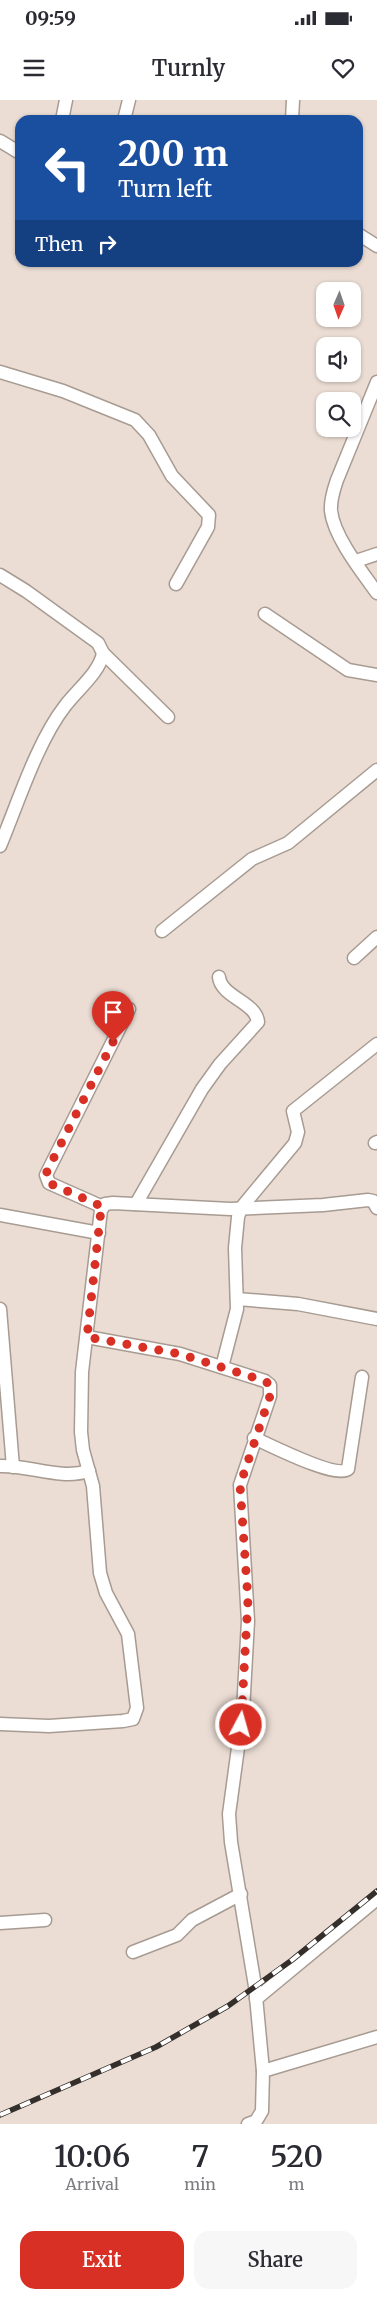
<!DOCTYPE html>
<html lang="en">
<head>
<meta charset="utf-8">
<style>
  :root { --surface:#fff; --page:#f7f7f7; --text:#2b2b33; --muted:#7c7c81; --accent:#d93025 }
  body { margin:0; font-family:Merriweather,serif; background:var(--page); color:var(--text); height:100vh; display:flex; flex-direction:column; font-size:19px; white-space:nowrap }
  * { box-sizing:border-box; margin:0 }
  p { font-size:16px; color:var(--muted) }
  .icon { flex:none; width:28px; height:28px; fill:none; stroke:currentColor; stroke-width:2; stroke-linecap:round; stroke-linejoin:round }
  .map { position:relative; height:2024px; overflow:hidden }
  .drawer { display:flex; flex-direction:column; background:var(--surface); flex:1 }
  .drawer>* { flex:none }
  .guide { position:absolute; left:15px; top:15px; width:348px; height:152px; border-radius:15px; box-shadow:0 1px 4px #0004; background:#1a4fa0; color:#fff; overflow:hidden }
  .needle { width:32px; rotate:182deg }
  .buttons { position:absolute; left:316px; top:182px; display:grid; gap:10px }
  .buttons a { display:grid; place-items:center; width:45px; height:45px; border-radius:10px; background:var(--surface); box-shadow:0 1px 4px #0004; font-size:25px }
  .pin { position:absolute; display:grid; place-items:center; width:42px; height:42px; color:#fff; margin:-51px -21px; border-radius:50% 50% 50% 0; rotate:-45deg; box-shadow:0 0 5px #0007 }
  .pin .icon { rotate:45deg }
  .me { position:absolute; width:55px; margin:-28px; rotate:6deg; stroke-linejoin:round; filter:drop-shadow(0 0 4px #0008) }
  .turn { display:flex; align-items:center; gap:18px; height:105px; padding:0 20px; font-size:22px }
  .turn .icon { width:65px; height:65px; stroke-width:2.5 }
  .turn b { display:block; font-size:35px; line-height:42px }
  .then { display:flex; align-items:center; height:48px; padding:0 20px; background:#0003; gap:10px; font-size:19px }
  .eta { display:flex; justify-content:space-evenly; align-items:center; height:85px; text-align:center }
  .eta b { font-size:30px; font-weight:600; line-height:35px }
  .action { display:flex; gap:10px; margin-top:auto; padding:10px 20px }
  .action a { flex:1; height:58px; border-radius:15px; background:var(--accent); color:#fff; font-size:20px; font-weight:600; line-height:58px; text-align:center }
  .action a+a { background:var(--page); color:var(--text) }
  .status { display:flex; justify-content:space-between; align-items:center; height:35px; padding:0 25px; background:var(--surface); direction:ltr }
  .status svg { height:14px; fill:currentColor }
  header { display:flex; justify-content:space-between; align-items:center; height:65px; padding:0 20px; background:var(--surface); font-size:22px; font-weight:600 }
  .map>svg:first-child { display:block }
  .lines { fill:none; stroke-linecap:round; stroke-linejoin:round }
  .minor-casing { stroke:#a79b92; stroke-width:15 }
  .minor { stroke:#fff; stroke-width:12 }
  .rail-casing { stroke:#342f2b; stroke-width:5.5 }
  .rail { stroke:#fff; stroke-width:4; stroke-dasharray:11; stroke-linecap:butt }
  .route { stroke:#d93025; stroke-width:9; stroke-dasharray:0 16.2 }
</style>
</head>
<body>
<div class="status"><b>09:59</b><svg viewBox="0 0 49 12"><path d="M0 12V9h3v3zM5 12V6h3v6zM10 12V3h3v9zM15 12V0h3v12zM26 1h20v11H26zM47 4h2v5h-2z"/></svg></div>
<header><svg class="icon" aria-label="menu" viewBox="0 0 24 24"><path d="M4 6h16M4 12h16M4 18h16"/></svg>Turnly<svg class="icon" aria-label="heart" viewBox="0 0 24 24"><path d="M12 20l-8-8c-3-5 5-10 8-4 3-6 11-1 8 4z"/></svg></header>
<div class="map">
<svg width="377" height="2024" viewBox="0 0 377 2024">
  <rect width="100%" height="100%" fill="#ebddd4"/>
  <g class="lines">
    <defs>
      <g id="minor">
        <polyline points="62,20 66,0"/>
        <polyline points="124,20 129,0"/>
        <polyline points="292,20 293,0"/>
        <polyline points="0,41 20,53"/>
        <polyline points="358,134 377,146"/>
        <polyline points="0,272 63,291 135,320 149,335 172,376 209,415 208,427 176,484"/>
        <path d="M377,282L337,380C334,389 330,400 331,411C334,437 362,472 377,493"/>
        <polyline points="356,461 377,454"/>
        <path d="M0,475L26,491L98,543L103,553C100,572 77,590 65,606C37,642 18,703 0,746"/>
        <polyline points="265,514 348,570 377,575"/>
        <polyline points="103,553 168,617"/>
        <polyline points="162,831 252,759 288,743 377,670"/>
        <polyline points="354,858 377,837"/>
        <polyline points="375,1043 377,1042"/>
        <path d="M136,1104L202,989L220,964L258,922C256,902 221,897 219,877"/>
        <polyline points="103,1107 49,1083 46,1075 129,909"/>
        <polyline points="0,1115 99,1133"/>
        <polyline points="237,1199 298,1204 377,1219"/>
        <polyline points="0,1209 13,1367"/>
        <polyline points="87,1237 180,1254 265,1281 270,1285 270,1296 240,1385 248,1521 243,1611 229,1714 231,1742 255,1886 263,1971"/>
        <polyline points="222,1267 237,1209 235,1148 238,1117 241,1108 295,1043 298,1032 293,1011 377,944"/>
        <path d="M254,1338C270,1345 336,1379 348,1369L362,1277"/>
        <path d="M0,1366C30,1365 59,1380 89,1371"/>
        <polyline points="0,1624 49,1626 123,1621 133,1619 137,1608 128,1534 106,1493 100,1473 93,1386 83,1350 81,1332 82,1272 101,1110 105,1104 113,1103 230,1109 323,1105 368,1100 373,1101 377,1108"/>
        <polyline points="0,1823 45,1820"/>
        <polyline points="133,1852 177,1835 192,1820 241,1794"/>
        <polyline points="256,1899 377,1799"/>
        <polyline points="248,2024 256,2021 262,2011 263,1971 377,1937"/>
      </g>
    </defs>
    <use href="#minor" class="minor-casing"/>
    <use href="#minor" class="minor"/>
    <defs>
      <polyline id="rail" points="0,2015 156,1947 228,1906 292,1860 377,1791"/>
    </defs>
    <use href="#rail" class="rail-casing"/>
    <use href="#rail" class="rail"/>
  </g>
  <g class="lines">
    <polyline class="route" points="113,942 47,1071 46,1078 49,1083 103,1107 101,1110 87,1237 180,1254 265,1281 270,1285 270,1296 240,1385 248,1500 241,1625"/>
  </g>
</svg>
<div class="buttons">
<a><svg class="needle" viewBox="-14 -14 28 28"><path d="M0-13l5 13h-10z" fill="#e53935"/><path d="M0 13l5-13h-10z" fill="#7c7c81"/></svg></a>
<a><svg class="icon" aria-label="sound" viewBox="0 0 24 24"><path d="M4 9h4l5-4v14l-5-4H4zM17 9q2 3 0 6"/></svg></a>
<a><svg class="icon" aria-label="search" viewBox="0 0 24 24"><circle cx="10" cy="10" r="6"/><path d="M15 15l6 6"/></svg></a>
</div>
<div class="pin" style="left:113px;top:942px;background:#d93025"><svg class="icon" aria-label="arrive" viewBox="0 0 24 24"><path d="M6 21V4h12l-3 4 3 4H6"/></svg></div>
<svg class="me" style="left:241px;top:1625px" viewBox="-20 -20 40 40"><circle r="17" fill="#d93025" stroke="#fff" stroke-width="3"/><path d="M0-11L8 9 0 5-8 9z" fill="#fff"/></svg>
<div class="guide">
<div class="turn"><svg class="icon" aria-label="left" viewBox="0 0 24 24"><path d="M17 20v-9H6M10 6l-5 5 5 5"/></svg><div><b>200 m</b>Turn left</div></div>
<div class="then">Then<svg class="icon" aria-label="right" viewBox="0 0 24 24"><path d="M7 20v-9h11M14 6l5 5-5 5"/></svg></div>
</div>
</div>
<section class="drawer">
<div class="eta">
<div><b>10:06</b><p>Arrival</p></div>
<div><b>7</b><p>min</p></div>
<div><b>520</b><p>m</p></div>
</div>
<div class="action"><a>Exit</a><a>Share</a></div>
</section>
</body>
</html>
